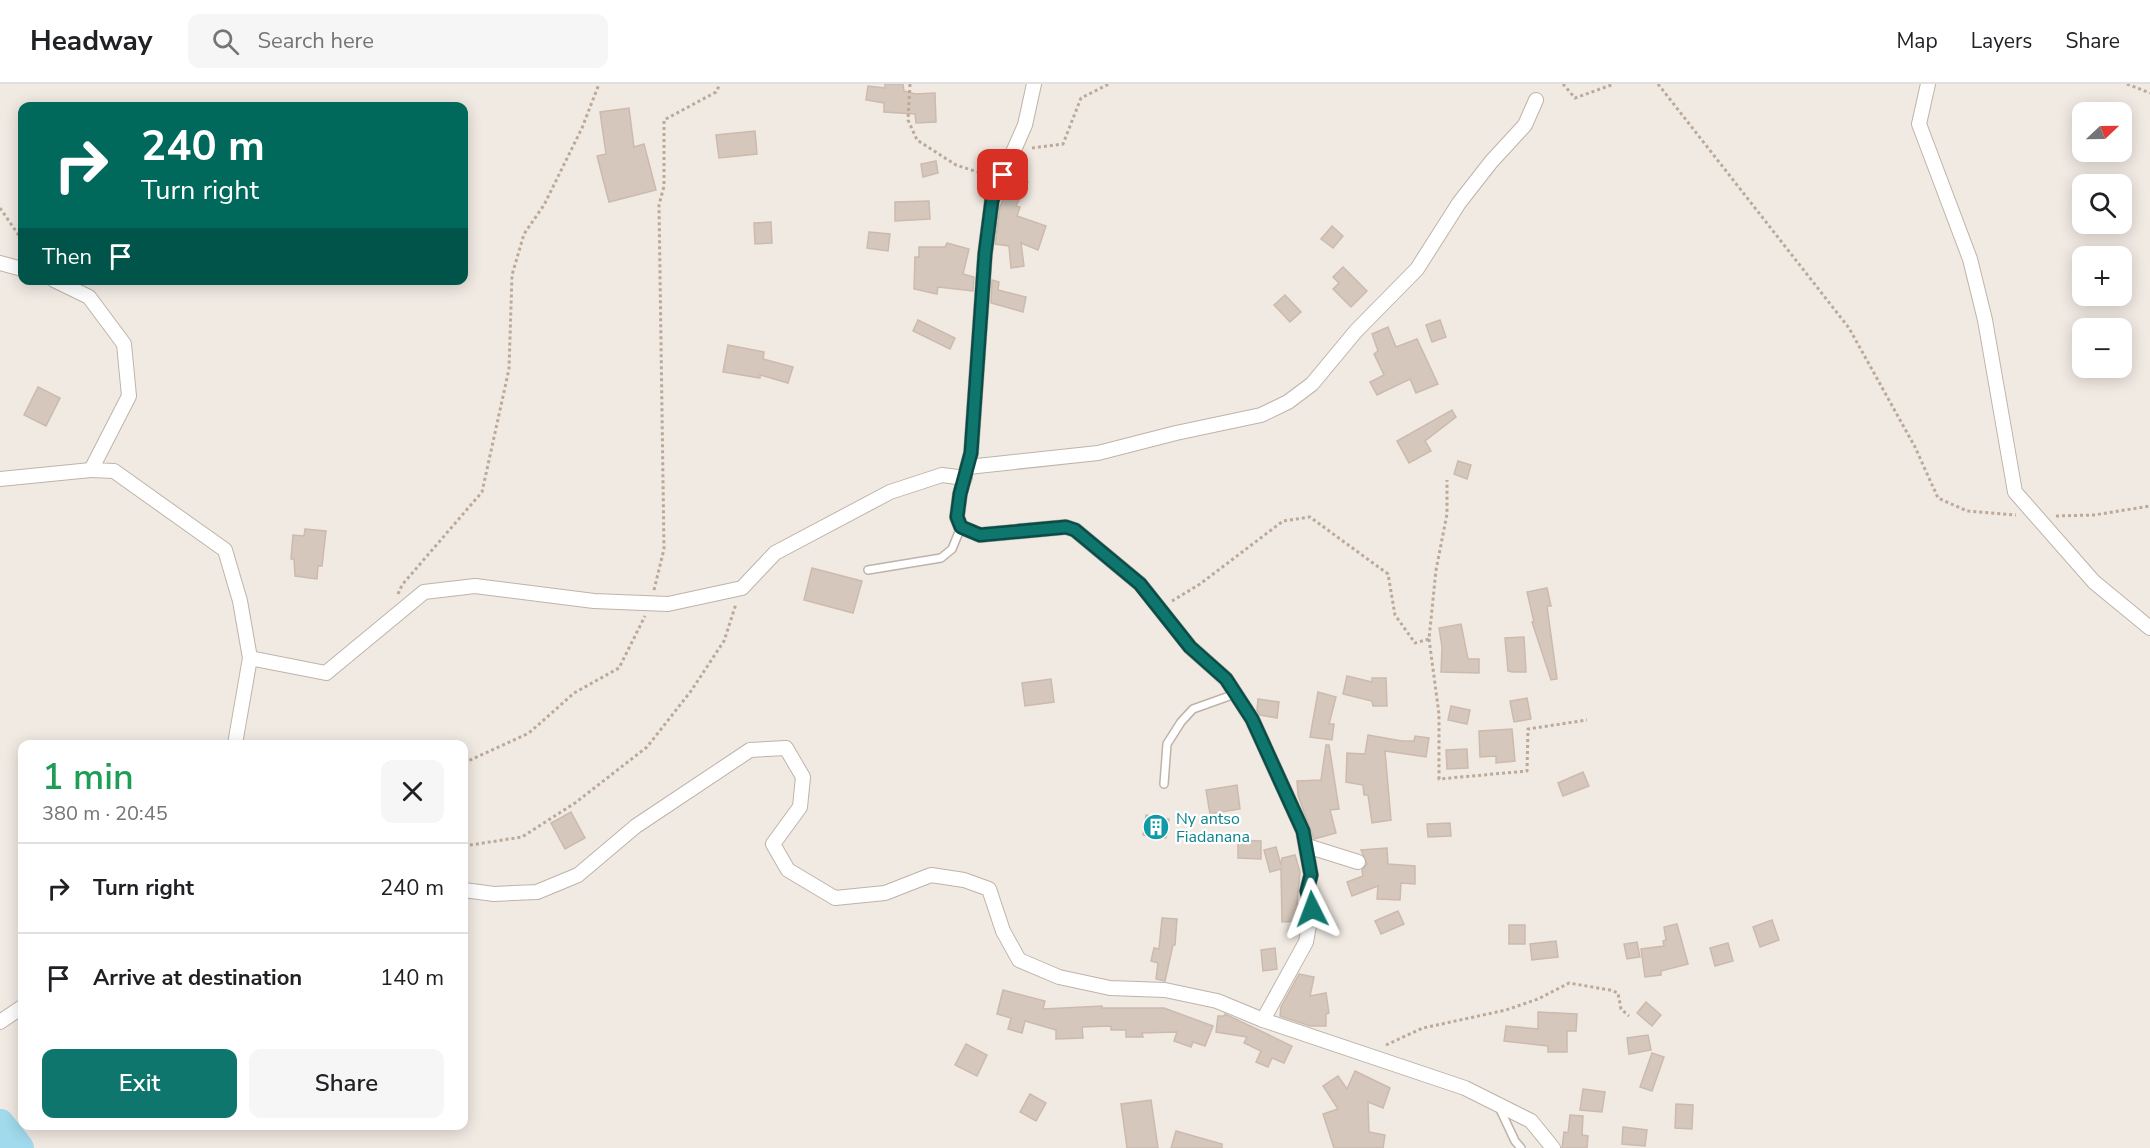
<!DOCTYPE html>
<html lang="en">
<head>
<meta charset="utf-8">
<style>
  :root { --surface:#fff; --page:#f6f6f6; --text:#202124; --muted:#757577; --line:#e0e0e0; --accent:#0f766e }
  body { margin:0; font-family:"Nunito Sans",sans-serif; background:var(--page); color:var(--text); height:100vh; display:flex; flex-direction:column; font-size:22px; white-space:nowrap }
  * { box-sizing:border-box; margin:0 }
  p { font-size:20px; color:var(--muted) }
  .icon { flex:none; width:33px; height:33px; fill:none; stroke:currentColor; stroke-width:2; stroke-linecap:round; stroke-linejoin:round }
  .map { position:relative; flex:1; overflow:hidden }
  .sheet { position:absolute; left:18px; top:656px; width:450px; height:390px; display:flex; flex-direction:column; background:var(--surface); border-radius:12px; box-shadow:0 3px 15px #0003 }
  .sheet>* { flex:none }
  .guide { position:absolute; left:18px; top:18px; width:450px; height:183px; border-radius:12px; box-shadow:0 3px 15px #0003; background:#00695c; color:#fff; overflow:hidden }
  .needle { width:39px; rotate:68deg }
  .fabs { position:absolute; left:2072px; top:18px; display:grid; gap:12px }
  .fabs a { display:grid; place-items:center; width:60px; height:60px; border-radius:12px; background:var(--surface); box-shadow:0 3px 15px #0003; font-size:30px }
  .pin { position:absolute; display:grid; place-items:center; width:51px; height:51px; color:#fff; margin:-26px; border-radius:12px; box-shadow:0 3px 9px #0006 }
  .me { position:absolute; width:66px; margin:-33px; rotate:357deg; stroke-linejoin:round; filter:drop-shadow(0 0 4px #0008) }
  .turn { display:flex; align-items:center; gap:21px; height:126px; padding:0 24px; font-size:27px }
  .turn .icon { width:78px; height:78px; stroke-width:2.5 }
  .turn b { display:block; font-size:42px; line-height:51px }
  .then { display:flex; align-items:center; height:57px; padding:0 24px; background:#0003; gap:12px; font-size:22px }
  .round { display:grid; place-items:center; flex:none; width:63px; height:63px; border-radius:12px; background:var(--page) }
  .overview { display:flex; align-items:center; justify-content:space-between; height:102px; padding:0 24px }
  h1 { font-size:36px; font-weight:600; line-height:45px; color:#1e9e55 }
  .action { display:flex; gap:12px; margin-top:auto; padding:12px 24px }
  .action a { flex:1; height:69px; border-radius:12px; background:var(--accent); color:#fff; font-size:24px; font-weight:600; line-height:69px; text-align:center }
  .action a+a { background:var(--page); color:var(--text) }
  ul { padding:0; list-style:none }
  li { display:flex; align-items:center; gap:18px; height:90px; padding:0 24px; border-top:2px solid var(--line) }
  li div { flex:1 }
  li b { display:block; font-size:22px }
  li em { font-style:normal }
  header { display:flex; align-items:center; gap:36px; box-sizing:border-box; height:84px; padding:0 30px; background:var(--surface); border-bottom:2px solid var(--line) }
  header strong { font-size:28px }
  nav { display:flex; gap:33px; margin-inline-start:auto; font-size:21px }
  .search { width:420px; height:54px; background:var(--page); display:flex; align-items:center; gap:15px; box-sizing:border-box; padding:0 21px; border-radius:12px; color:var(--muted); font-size:22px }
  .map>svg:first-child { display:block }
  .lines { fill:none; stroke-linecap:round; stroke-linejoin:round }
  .river { stroke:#a1daec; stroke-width:30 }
  .building { fill:#d5c7bc; stroke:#ccbaad; stroke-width:1.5 }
  .service-casing { stroke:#beb3a9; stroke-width:10 }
  .minor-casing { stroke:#beb3a9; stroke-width:16 }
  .path { stroke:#bca998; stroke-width:3; stroke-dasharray:3 3; stroke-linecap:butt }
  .service { stroke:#fff; stroke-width:7 }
  .minor { stroke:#fff; stroke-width:14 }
  .route-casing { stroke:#0a4d48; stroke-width:15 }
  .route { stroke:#0f766e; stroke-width:10 }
  .labels { text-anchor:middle; stroke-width:4.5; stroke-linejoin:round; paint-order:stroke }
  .culture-label { font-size:16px; fill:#0d838f; stroke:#fff; text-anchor:start }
</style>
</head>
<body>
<header>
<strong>Headway</strong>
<div class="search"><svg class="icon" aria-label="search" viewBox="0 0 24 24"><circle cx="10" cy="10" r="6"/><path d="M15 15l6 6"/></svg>Search here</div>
<nav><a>Map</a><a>Layers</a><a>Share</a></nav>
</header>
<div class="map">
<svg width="2150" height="1064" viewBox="0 0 2150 1064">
  <rect width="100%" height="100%" fill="#f1eae3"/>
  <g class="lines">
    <polyline class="river" points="0,1040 19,1064"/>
  </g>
  <g class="building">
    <polygon points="885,0 903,0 904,7 915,10 935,9 936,38 916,39 915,30 884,28 884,19 866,16 868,2 885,4"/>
    <polygon points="629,24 634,63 644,60 656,106 609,118 597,72 606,70 600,28"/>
    <polygon points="755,47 757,70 719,74 716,51"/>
    <polygon points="936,77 938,89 923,93 921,80"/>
    <polygon points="1013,91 1028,98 1016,122 1020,123 1017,132 1046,142 1038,166 1021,159 1024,182 1011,184 1009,162 995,160 1000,123"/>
    <polygon points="929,117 930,135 895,137 895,118"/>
    <polygon points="771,138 772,159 755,160 754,139"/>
    <polygon points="1332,142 1343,152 1333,164 1321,155"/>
    <polygon points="869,148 890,150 888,167 867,164"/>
    <polygon points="947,159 969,165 963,190 974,193 973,207 938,203 937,210 914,205 915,173 919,173 919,163 945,163"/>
    <polygon points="1343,183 1367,207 1351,223 1333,205 1339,199 1333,193"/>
    <polygon points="992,196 999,198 998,206 1026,213 1023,228 991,219"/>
    <polygon points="1285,211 1301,228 1290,238 1274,221"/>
    <polygon points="918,236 955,254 950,265 913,247"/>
    <polygon points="1440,236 1446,253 1432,258 1426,241"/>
    <polygon points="1388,243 1396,263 1417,255 1438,300 1416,309 1410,295 1377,311 1370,298 1384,291 1374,270 1378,267 1372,250"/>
    <polygon points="728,261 764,268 763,275 793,283 788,299 760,291 760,294 723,288"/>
    <polygon points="38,303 60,314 46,342 24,331"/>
    <polygon points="1452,326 1456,333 1425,357 1431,367 1409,379 1397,357"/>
    <polygon points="1458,377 1471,381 1467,395 1454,390"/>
    <polygon points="305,445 326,447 322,482 318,482 317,495 295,492 294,475 291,475 293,451 304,452"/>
    <polygon points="812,484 862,497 853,529 804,516"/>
    <polygon points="1547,504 1551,522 1547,522 1557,595 1551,596 1532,538 1534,538 1527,508"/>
    <polygon points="1461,540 1468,575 1479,575 1479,589 1441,588 1442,563 1439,544"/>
    <polygon points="1524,553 1526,588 1512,588 1508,587 1505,554"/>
    <polygon points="1347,592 1372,598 1372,594 1386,594 1387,622 1373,622 1372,617 1343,610"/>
    <polygon points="1051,595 1054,618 1025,622 1022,599"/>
    <polygon points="1318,608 1336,613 1329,640 1334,640 1332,656 1310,653"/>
    <polygon points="1527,614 1531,635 1514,638 1510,617"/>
    <polygon points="1258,615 1279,618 1277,634 1260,631 1257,626"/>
    <polygon points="1451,622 1470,626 1467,640 1448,636"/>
    <polygon points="1512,645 1515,677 1496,679 1496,672 1480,673 1479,647"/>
    <polygon points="1368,651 1402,657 1414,657 1415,652 1429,654 1426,673 1385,667 1391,736 1372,739 1368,711 1364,711 1363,701 1346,698 1347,669 1365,670"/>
    <polygon points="1326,661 1329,661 1339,725 1330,726 1336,749 1314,755 1298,711 1297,697 1321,696"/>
    <polygon points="1467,665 1468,684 1447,685 1446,666"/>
    <polygon points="1583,688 1589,702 1563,712 1558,699"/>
    <polygon points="1237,701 1240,725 1210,730 1206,706"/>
    <polygon points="571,728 585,754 565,765 551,739"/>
    <polygon points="1146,731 1169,735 1166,754 1143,751"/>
    <polygon points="1450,739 1451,752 1428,753 1427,740"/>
    <polygon points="1238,756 1261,757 1261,775 1238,774"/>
    <polygon points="1276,763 1281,781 1282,774 1295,771 1300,788 1297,820 1300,820 1301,837 1282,838 1281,785 1270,788 1264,766"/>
    <polygon points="1387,764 1388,780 1415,782 1415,800 1401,799 1400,816 1377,815 1378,802 1352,812 1347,798 1363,792 1362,786 1367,780 1361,766"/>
    <polygon points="1398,827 1404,840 1381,850 1375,837"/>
    <polygon points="1162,834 1177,835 1175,861 1173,861 1165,897 1156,895 1158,879 1151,877 1154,864 1159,865"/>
    <polygon points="1772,836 1779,856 1760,863 1753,843"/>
    <polygon points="1677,840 1688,880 1661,887 1661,891 1645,893 1641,865 1664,862 1663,857 1666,856 1664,843"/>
    <rect x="1509" y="841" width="16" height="19"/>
    <polygon points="1556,857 1558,873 1532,876 1530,860"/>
    <polygon points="1637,858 1640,873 1627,875 1624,860"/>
    <polygon points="1728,859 1733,877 1715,882 1710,864"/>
    <polygon points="1275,864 1277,885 1263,887 1261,866"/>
    <polygon points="1299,890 1314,893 1310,912 1326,909 1329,929 1326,930 1326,942 1310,942 1280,932 1281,923"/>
    <polygon points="1003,906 1045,917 1043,925 1102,922 1102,924 1164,924 1213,942 1205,962 1193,958 1191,963 1174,957 1177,948 1142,949 1143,953 1126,953 1126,946 1111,946 1111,942 1082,943 1083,954 1056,955 1056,946 1025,937 1022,949 1008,945 1011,934 997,930"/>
    <polygon points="1646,918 1661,931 1652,942 1637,929"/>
    <polygon points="1538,928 1577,930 1576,947 1567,947 1567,968 1548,968 1548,962 1504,957 1506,942 1538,945"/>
    <polygon points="1225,930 1292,962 1284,979 1272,974 1268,983 1256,978 1261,967 1244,959 1247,953 1216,948 1218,932 1224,932"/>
    <polygon points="1648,951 1651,966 1629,970 1627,954"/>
    <polygon points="966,960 987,971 977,992 955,981"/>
    <polygon points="1652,969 1664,973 1652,1007 1640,1003"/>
    <polygon points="1355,987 1390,1004 1383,1024 1368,1018 1369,1048 1385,1051 1383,1064 1334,1064 1323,1030 1338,1025 1323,1002 1338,992 1347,1005"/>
    <polygon points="1583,1005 1605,1008 1602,1028 1580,1026"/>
    <polygon points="1030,1010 1046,1019 1036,1037 1020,1028"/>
    <polygon points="1151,1016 1158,1064 1127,1064 1121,1020"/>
    <polygon points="1676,1020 1693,1021 1692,1045 1675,1044"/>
    <polygon points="1570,1031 1583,1032 1582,1051 1588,1052 1587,1064 1562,1064 1564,1048 1568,1049"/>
    <polygon points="1623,1043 1647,1046 1645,1062 1622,1060"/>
    <polygon points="1176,1047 1222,1060 1222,1064 1171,1064"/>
  </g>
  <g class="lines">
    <defs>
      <g id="service">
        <polyline points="868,486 941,474 952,465 961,443"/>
        <polyline points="1164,700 1167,660 1181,638 1193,625 1235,610"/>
        <polyline points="1499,1023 1515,1057 1521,1064"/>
      </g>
      <g id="minor">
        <polyline points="1034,0 1025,41 992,116 985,170 971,369 960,410 957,433 961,443 980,451 1066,443 1075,446 1140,500 1190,563 1226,595 1252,635 1303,747 1311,791 1307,807 1312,825 1306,858 1263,936"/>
        <polyline points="1928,0 1919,40 1970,175 1985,236 2015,408 2094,498 2150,544"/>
        <polyline points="0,179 22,185"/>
        <polyline points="54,196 89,213 124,260 129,312 91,386 114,387 225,466 240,517 250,574 235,660"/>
        <polyline points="968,383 1098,369 1176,349 1261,331 1288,318 1312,300 1356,247 1417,185 1459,119 1491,78 1525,41 1536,16"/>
        <polyline points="0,395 91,386"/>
        <polyline points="250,574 326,589 424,508 475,502 594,517 668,520 742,504 775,469 890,408 942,391 965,394"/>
        <polyline points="1307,762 1358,778"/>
        <polyline points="464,806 494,810 537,808 578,791 636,742 750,666 786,664 803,693 800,723 773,760 788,786 835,814 885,809 931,791 964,796 989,805 1003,847 1019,876 1059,893 1110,904 1165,906 1217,917 1263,936 1465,1004 1531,1037 1553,1064"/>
        <polyline points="0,938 22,923"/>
      </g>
    </defs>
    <use href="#service" class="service-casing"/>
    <use href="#minor" class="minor-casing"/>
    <g class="path">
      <polyline points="910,0 908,36 917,56 956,81 987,91"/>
      <polyline points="1563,0 1575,14 1614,0"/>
      <polyline points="1658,0 1849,244 1915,363 1938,414 1967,427 2016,431"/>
      <polyline points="2127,0 2150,9"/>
      <polyline points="1032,64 1063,60 1081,14 1109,0"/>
      <polyline points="0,124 20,153 22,165"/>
      <polyline points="2056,432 2094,431 2150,422"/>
      <polyline points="654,506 664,465 659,121 664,102 664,36 716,8 720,0"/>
      <polyline points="398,510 402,501 482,408 509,285 512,191 524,150 544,121 582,44 599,0"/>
      <polyline points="1172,517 1200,500 1283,437 1310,433 1388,490 1395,531 1415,559 1429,555 1436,486 1447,430 1447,396"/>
      <polyline points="1429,555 1439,630 1439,695 1527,687 1528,645 1587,636"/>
      <polyline points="464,679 529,649 574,609 619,584 645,532"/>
      <polyline points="464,762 522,753 575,719 647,663 691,607 724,557 736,520"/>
      <polyline points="1386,961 1423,944 1506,926 1538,915 1569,899 1610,906 1618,909 1621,925 1629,932"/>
    </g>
    <use href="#service" class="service"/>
    <use href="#minor" class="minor"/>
  </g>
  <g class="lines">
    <defs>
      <polyline id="route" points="1003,91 992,116 985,170 971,369 960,410 957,433 961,443 980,451 1066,443 1075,446 1140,500 1190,563 1226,595 1252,635 1303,747 1311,791 1307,807 1312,825"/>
    </defs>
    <use href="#route" class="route-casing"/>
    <use href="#route" class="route"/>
  </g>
  <defs>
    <symbol id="building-disc" viewBox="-11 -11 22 22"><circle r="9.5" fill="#0f9aa8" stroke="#fff"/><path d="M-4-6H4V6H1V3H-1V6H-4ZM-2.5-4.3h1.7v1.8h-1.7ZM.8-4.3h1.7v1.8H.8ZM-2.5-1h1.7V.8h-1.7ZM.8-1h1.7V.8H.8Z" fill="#fff"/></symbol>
  </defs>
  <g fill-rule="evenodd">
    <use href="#building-disc" x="1141" y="728" width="30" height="30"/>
  </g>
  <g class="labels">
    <g class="culture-label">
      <text x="1176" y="740">Ny antso<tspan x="1176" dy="18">Fiadanana</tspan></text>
    </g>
  </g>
</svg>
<div class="fabs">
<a><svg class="needle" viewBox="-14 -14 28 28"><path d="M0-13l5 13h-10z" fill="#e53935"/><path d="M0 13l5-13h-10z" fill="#757577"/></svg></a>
<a><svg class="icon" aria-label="search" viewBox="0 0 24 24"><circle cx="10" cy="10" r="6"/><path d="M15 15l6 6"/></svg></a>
<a>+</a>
<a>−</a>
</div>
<div class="pin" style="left:1003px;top:91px;background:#d93025"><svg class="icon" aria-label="arrive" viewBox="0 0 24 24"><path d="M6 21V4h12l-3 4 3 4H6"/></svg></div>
<svg class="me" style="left:1312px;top:825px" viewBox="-20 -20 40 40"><path d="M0-17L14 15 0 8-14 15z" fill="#0f766e" stroke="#fff" stroke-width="4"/></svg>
<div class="guide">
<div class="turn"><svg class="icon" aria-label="right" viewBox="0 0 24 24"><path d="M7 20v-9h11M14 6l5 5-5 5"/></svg><div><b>240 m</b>Turn right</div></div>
<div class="then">Then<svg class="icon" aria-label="arrive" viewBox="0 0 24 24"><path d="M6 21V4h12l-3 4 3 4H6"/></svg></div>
</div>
<section class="sheet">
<div class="overview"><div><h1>1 min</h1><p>380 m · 20:45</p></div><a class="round"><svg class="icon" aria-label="close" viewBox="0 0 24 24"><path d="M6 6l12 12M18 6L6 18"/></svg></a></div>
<ul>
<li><svg class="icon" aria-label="right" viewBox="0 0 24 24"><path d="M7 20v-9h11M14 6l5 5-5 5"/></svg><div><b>Turn right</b></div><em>240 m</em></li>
<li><svg class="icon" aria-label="arrive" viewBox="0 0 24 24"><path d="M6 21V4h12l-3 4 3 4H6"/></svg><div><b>Arrive at destination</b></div><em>140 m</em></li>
</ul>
<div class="action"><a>Exit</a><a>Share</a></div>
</section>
</div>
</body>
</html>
